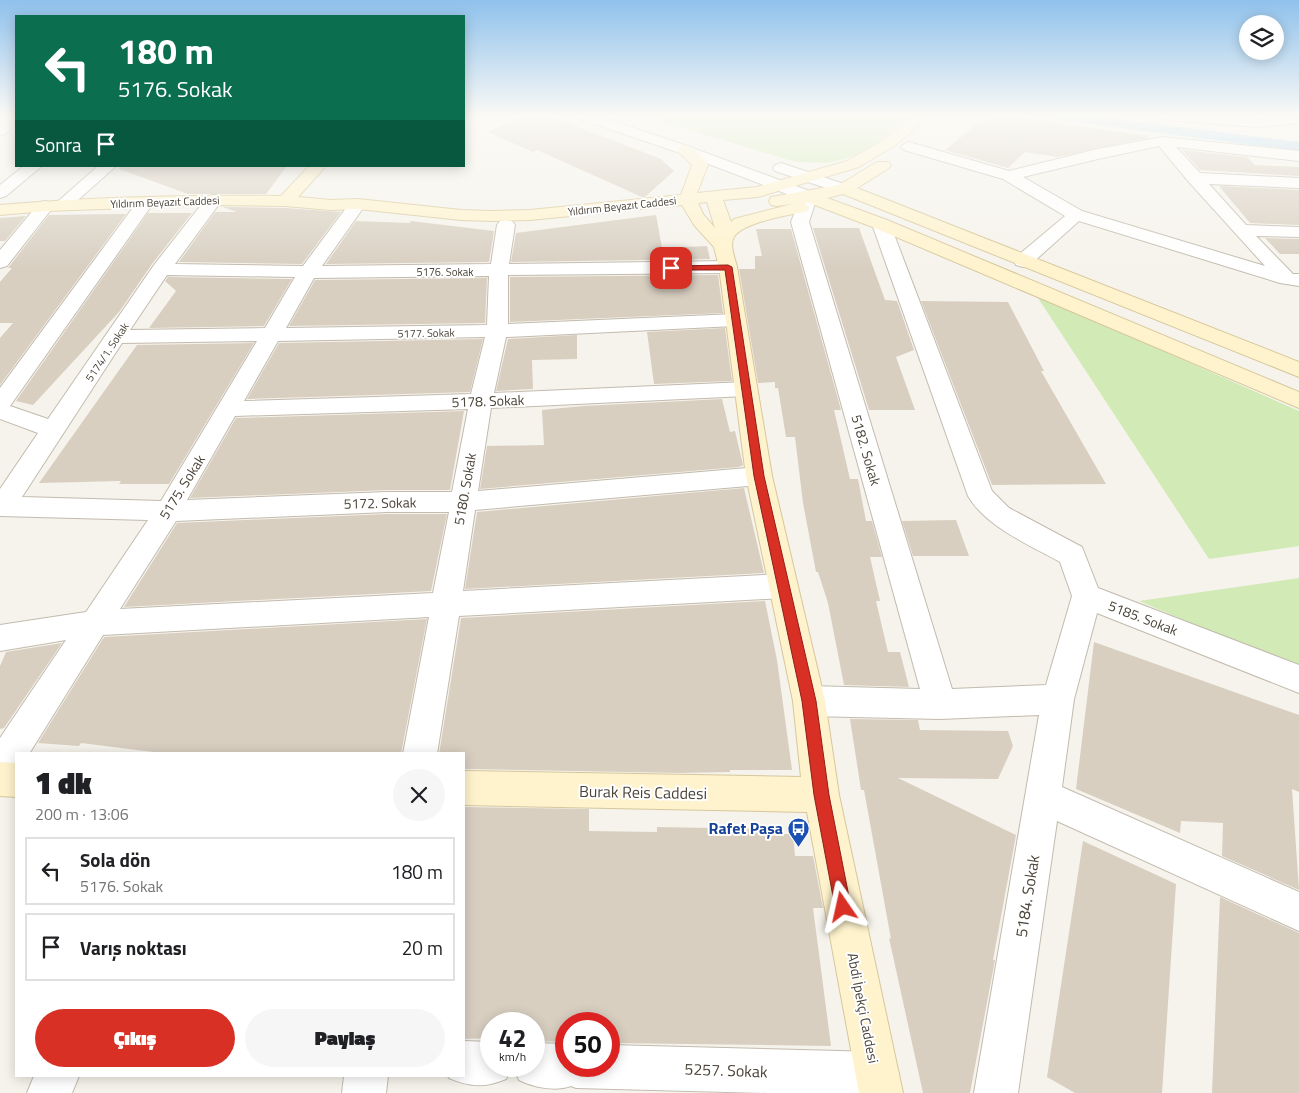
<!DOCTYPE html>
<html lang="tr">
<head>
<meta charset="utf-8">
<style>
  :root { --surface:#fff; --page:#f6f6f6; --text:#202124; --muted:#757577; --line:#e0e0e0; --accent:#d93025 }
  body { margin:0; font-family:"Titillium Web",sans-serif; background:var(--page); color:var(--text); height:100vh; display:flex; flex-direction:column; font-size:19px; white-space:nowrap }
  * { box-sizing:border-box; margin:0 }
  p { font-size:16px; color:var(--muted) }
  .icon { flex:none; width:28px; height:28px; fill:none; stroke:currentColor; stroke-width:2; stroke-linecap:round; stroke-linejoin:round }
  .map { position:relative; flex:1; overflow:hidden }
  .sheet { position:absolute; left:15px; top:752px; width:450px; height:325px; display:flex; flex-direction:column; background:var(--surface); border-radius:0px; box-shadow:0 2px 12px #0003 }
  .sheet>* { flex:none }
  .top-card { position:absolute; left:15px; top:15px; width:450px; height:152px; border-radius:0px; box-shadow:0 2px 12px #0003; background:#0b6e4f; color:#fff; overflow:hidden }
  .fabs { position:absolute; left:1239px; top:15px; display:grid; gap:10px }
  .fabs a { display:grid; place-items:center; width:45px; height:45px; border-radius:50%; background:var(--surface); box-shadow:0 2px 12px #0003; font-size:25px }
  .speed { position:absolute; left:480px; top:1012px; display:flex; gap:10px; font-size:25px; font-weight:700; text-align:center }
  .speed>* { display:grid; place-content:center; width:65px; height:65px; border-radius:50%; background:var(--surface); box-shadow:0 2px 12px #0003; line-height:1 }
  .speed small { font-size:12px; font-weight:400 }
  .speed .limit { border:8px solid #d22; background:#fff; color:#111 }
  .pin { position:absolute; display:grid; place-items:center; width:42px; height:42px; color:#fff; margin:-21px; border-radius:10px; box-shadow:0 2px 8px #0006 }
  .me { position:absolute; width:55px; margin:-28px; rotate:349deg; stroke-linejoin:round; filter:drop-shadow(0 0 4px #0008) }
  .turn { display:flex; align-items:center; gap:18px; height:105px; padding:0 20px; font-size:22px }
  .turn .icon { width:65px; height:65px; stroke-width:2.5 }
  .turn b { display:block; font-size:35px; line-height:42px }
  .then { display:flex; align-items:center; height:48px; padding:0 20px; background:#0003; gap:10px; font-size:19px }
  .round { display:grid; place-items:center; flex:none; width:52px; height:52px; border-radius:26px; background:var(--page) }
  .headline { display:flex; align-items:center; justify-content:space-between; height:85px; padding:0 20px }
  h1 { font-size:30px; font-weight:800; line-height:38px }
  .primary-button { display:flex; gap:10px; margin-top:auto; padding:10px 20px }
  .primary-button a { flex:1; height:58px; border-radius:30px; background:var(--accent); color:#fff; font-size:20px; font-weight:800; line-height:58px; text-align:center }
  .primary-button a+a { background:var(--page); color:var(--text) }
  ul { padding:0; list-style:none }
  li { display:flex; align-items:center; gap:15px; height:68px; margin:0 10px 8px; padding:0 10px; border:2px solid var(--line); border-radius:0px }
  li div { flex:1 }
  li b { display:block; font-size:19px }
  li em { font-style:normal }
  .map>svg:first-child { display:block }
  .green { fill:#d2eab5 }
  .water { fill:#a9d4f2 }
  .building { fill:#d8cfc1 }
  .lines { fill:none; stroke-linecap:round; stroke-linejoin:round }
  .street-casing { stroke:#c2bbae; stroke-width:2 }
  .secondary-casing { stroke:#d6c79b; stroke-width:2 }
  .street { fill:#fff; fill-rule:evenodd }
  .secondary { fill:#fff3cd; fill-rule:evenodd }
  .route { fill:#d93025; stroke:#8d1f18 }
  .labels { text-anchor:middle; stroke-width:4; stroke-linejoin:round; paint-order:stroke }
  .far-street-label { font-size:11px; fill:#4b4439; stroke:#fff }
  .street-label { font-size:14px; fill:#4b4439; stroke:#fff }
  .near-street-label { font-size:16px; fill:#4b4439; stroke:#fff }
  .near-transit-label { font-size:16px; font-weight:bold; fill:#164399; stroke:#fff; text-anchor:end }
</style>
</head>
<body>
<div class="map">
<svg width="1299" height="1093" viewBox="0 0 1299 1093">
  <rect width="100%" height="100%" fill="#f6f3ec"/>
  <g class="green">
    <polygon points="664,116 912,116 862,154 828,163 796,162 662,122"/>
    <polygon points="1036,295 1299,411 1299,546 1209,559"/>
    <polygon points="1299,578 1299,669 1139,601"/>
  </g>
  <polygon class="water" points="1029,116 1091,116 1299,142 1299,151"/>
  <g class="building">
    <polygon points="1004,116 1148,136 1148,138 1058,157 1025,152 1008,168 945,150 976,125"/>
    <polygon points="539,117 557,119 661,159 674,171 645,197 642,197 537,150 533,152 488,132 519,119"/>
    <polygon points="1182,150 1247,157 1255,165 1299,167 1299,176 1200,170"/>
    <polygon points="120,166 287,166 266,194 188,194 119,169"/>
    <polygon points="1219,186 1299,190 1299,225 1250,223"/>
    <polygon points="223,207 285,208 341,212 302,264 179,262 215,212 237,212"/>
    <polygon points="148,213 192,213 152,264 119,312 33,405 16,401"/>
    <polygon points="126,214 0,385 0,338 13,323 0,323 0,282 12,268 8,268 49,215"/>
    <polygon points="656,215 662,248 707,246 710,259 511,262 516,233"/>
    <polygon points="26,216 5,241 0,241 0,218"/>
    <polygon points="356,221 410,223 411,221 494,231 489,262 326,264"/>
    <polygon points="813,228 859,228 885,300 897,301 914,350 896,357 915,410 869,410"/>
    <polygon points="756,229 791,229 841,410 834,410 850,479 858,479 866,521 872,521 882,557 870,557 880,601 876,601 888,652 900,652 909,687 844,685 828,603 818,572 816,572 803,503 795,437 786,437 778,388 775,388 775,382 758,383 739,269 755,269 755,256 762,256"/>
    <polygon points="1265,238 1299,239 1299,254 1280,254"/>
    <polygon points="718,275 723,313 510,322 510,277"/>
    <polygon points="168,277 292,279 264,326 149,328 176,291 165,281"/>
    <polygon points="487,278 485,323 289,326 315,280"/>
    <polygon points="921,301 1008,302 1044,371 1041,371 1106,484 992,485"/>
    <polygon points="725,328 732,381 654,384 647,332"/>
    <polygon points="577,335 577,359 532,360 533,389 496,391 508,339"/>
    <polygon points="483,339 470,392 247,399 279,343"/>
    <polygon points="254,343 169,484 119,484 121,481 39,483 137,345"/>
    <polygon points="722,399 730,432 735,431 743,465 739,467 480,489 487,446 544,445 542,410 583,406"/>
    <polygon points="464,411 450,490 387,490 190,498 236,418"/>
    <polygon points="744,488 764,573 465,589 477,512"/>
    <polygon points="387,514 447,514 431,591 124,607 177,523"/>
    <polygon points="956,520 969,556 913,556 902,521"/>
    <polygon points="765,601 777,660 792,770 730,770 730,772 678,773 464,769 464,754 439,754 461,618"/>
    <polygon points="427,619 401,754 169,754 81,743 79,746 38,743 104,637"/>
    <polygon points="1094,642 1299,715 1299,792 1292,789 1299,890 1222,856 1223,823 1181,821 1180,833 1076,789"/>
    <polygon points="62,643 4,728 0,729 0,666 6,652"/>
    <polygon points="850,719 918,720 920,730 1008,731 1013,746 998,779 898,778 1016,835 993,960 995,960 970,1093 923,1093 889,938 891,939 864,790 861,790"/>
    <polygon points="464,807 589,809 589,831 657,832 657,827 768,829 769,834 793,834 795,856 813,856 823,908 813,908 831,1046 609,1043 609,1024 566,1024 566,1042 534,1041 534,1024 491,1024 491,1040 491,1038 464,1039"/>
    <polygon points="1083,841 1176,884 1162,1093 1075,1093 1047,1077"/>
    <polygon points="1220,897 1299,933 1299,1093 1212,1093"/>
  </g>
  <g class="lines">
    <defs>
      <g id="street">
        <polygon points="9,116 16,116 16,124 5,134 0,135 0,123"/>
        <path d="M578,116H598L690,147L815,193L817,197L809,222L952,689L1046,685L1072,596L1060,562C1030,545 986,527 968,496L872,224L875,220L881,219L887,220L890,224L992,491L1009,508L1082,547L1098,588L1299,665V693L1097,613L1074,699L1062,787L1299,892V931L1057,821L1018,1093H974L1039,715L940,719L809,716L798,711L793,701L798,691L809,686L920,689L791,222L800,199L680,153L580,119Z"/>
        <polygon points="1159,116 1220,116 1258,119 1299,116 1299,123 1258,127 1166,120 1161,119"/>
        <path d="M1163,137L1299,151V161L1176,147L1200,173L1299,178V188L1209,184L1246,225L1299,227V237L1256,236L1293,274H1299V286L1280,283L1079,221L1030,265L1023,267L1016,265L1014,261L1016,257L1065,216L1003,179L904,150L901,147L904,144L909,142L1009,171L1098,149ZM1159,146L1188,181L1265,266L1082,211L1023,177L1098,159Z"/>
        <polygon points="781,163 850,186 852,189 850,192 844,194 775,171 773,168 775,165"/>
        <polygon points="24,166 42,166 6,196 0,198 0,185"/>
        <polygon points="98,166 116,166 68,209 62,210 54,206 7,266 0,268 0,250 40,202 46,201 54,205"/>
        <path d="M214,195L220,196L222,200L175,264L303,266L352,200H364L366,204L322,266L491,264L497,225L500,221L506,220L512,221L515,225L509,264L728,261L735,263L737,267L735,271L728,273L508,275V324L735,314L742,316L745,320L742,324L735,326L506,337L494,393L746,382L754,384L757,389L754,394L746,396L491,408L478,491L759,467L768,470L772,476L768,482L759,485L475,510L463,591L783,574L793,578L797,586L793,594L783,598L459,616L437,754H403L429,617L103,635L29,754H16C16,773 19,777 0,785V738L66,640L0,651V625L86,612L148,520L0,516V489L38,433L0,419V388L140,198H152L154,202L10,406L48,419L154,265L208,196ZM167,275L295,277L265,328L130,330ZM489,276L487,325L286,328L314,278ZM485,337L471,394L244,401L278,341ZM257,341L161,501L22,497L122,343ZM468,409L452,492H387L187,500L235,416ZM387,512H449L433,593L120,609L176,521Z"/>
        <path d="M464,1041L491,1042V1066H512L506,1079C485,1088 470,1087 449,1078L448,1076H464Z"/>
        <path d="M534,1043L566,1044V1066H609V1045L877,1052L893,1058L899,1074L893,1090L884,1093H767L576,1088L571,1086C555,1092 533,1087 519,1080L513,1066H534Z"/>
        <polygon points="34,1076 79,1076 72,1093 27,1093"/>
        <polygon points="344,1076 388,1076 386,1093 342,1093"/>
      </g>
      <g id="secondary">
        <path d="M915,116H931L894,146L859,167L758,197L723,200L731,222L734,219L792,204L777,206L771,205L769,201L771,197L839,185L877,162H889L891,165L889,168L857,188L1299,362V377L843,194L827,198L887,220L1299,392V408L875,228L807,202L804,203L809,207L807,211C790,215 743,222 734,237C729,245 735,258 737,267L772,476L825,701L839,795L903,1093H859L807,812L464,805V771L801,777L793,701L746,476L719,267L714,247L694,225L682,205L530,220L493,221L461,220L358,209L331,210L285,206L214,205L46,211L0,215V205C93,197 187,195 281,196L309,166H326L298,197L331,200L358,199L461,210L493,211L530,210L681,195L692,165L677,150L680,147L685,145L700,154L708,165L697,193L757,187L847,161L884,140ZM707,202L715,228L703,214L698,203Z"/>
        <polygon points="0,118 16,119 16,127 0,126"/>
        <polygon points="0,762 16,763 16,797 0,796"/>
      </g>
    </defs>
    <use href="#street" class="street-casing"/>
    <use href="#secondary" class="secondary-casing"/>
    <use href="#street" class="street"/>
    <use href="#secondary" class="secondary"/>
  </g>
  <linearGradient id="sky" x2="0" y2="1"><stop stop-color="#8fc1ec"/><stop offset="0.43" stop-color="#fbfaf6"/><stop offset="1" stop-color="#fbfaf6" stop-opacity="0"/></linearGradient>
  <rect width="1299" height="269" fill="url(#sky)"/>
  <polygon class="route" points="728,265 732,267 764,476 816,701 829,795 851,907 849,912 843,915 838,912 835,907 814,795 802,701 754,476 725,270 671,270 667,268 671,266"/>
  <defs>
    <symbol id="bus-pin" viewBox="-11 -11 22 30"><path d="M0 17L-7.5 6A9.5 9.5 0 1 1 7.5 6Z" fill="#1a4fb4" stroke="#fff"/><path d="M-5-6H5V4H4V6H2V4H-2V6H-4V4H-5ZM-3.5-4V0h7V-4ZM-3.5 1.2v1.5H-2V1.2ZM2 1.2v1.5H3.5V1.2Z" fill="#fff"/></symbol>
  </defs>
  <g fill-rule="evenodd">
    <use href="#bus-pin" x="786" y="816" width="25" height="34"/>
  </g>
  <g class="labels">
    <g class="far-street-label">
      <text transform="translate(165 202) rotate(-2)" y="4">Yıldırım Beyazıt Caddesi</text>
      <text transform="translate(622 206) rotate(-6)" y="4">Yıldırım Beyazıt Caddesi</text>
      <text x="445" y="276">5176. Sokak</text>
      <text transform="translate(426 333) rotate(-1)" y="4">5177. Sokak</text>
      <text transform="translate(107 352) rotate(-56)" y="4">5174/1. Sokak</text>
    </g>
    <g class="street-label">
      <text transform="translate(488 401) rotate(-2)" y="5">5178. Sokak</text>
      <text transform="translate(866 450) rotate(74)" y="5">5182. Sokak</text>
      <text transform="translate(182 487) rotate(-58)" y="5">5175. Sokak</text>
      <text transform="translate(465 489) rotate(-80)" y="5">5180. Sokak</text>
      <text transform="translate(380 503) rotate(-1)" y="5">5172. Sokak</text>
      <text transform="translate(1143 618) rotate(21)" y="5">5185. Sokak</text>
      <text transform="translate(863 1008) rotate(79)" y="5">Abdi İpekçi Caddesi</text>
    </g>
    <g class="near-street-label">
      <text transform="translate(643 792) rotate(1)" y="6">Burak Reis Caddesi</text>
      <text transform="translate(1027 896) rotate(-81)" y="6">5184. Sokak</text>
      <text transform="translate(726 1070) rotate(2)" y="6">5257. Sokak</text>
    </g>
    <g class="near-transit-label">
      <text x="783" y="834">Rafet Paşa</text>
    </g>
  </g>
</svg>
<div class="fabs">
<a><svg class="icon" aria-label="layers" viewBox="0 0 24 24"><path d="M12 4l9 5-9 5-9-5zM3 14l9 5 9-5"/></svg></a>
</div>
<div class="speed"><div>42<small>km/h</small></div><div class="limit">50</div></div>
<div class="pin" style="left:671px;top:268px;background:#d93025"><svg class="icon" aria-label="arrive" viewBox="0 0 24 24"><path d="M6 21V4h12l-3 4 3 4H6"/></svg></div>
<svg class="me" style="left:843px;top:907px" viewBox="-20 -20 40 40"><path d="M0-17L14 15 0 8-14 15z" fill="#d93025" stroke="#fff" stroke-width="4"/></svg>
<div class="top-card">
<div class="turn"><svg class="icon" aria-label="left" viewBox="0 0 24 24"><path d="M17 20v-9H6M10 6l-5 5 5 5"/></svg><div><b>180 m</b>5176. Sokak</div></div>
<div class="then">Sonra<svg class="icon" aria-label="arrive" viewBox="0 0 24 24"><path d="M6 21V4h12l-3 4 3 4H6"/></svg></div>
</div>
<section class="sheet">
<div class="headline"><div><h1>1 dk</h1><p>200 m · 13:06</p></div><a class="round"><svg class="icon" aria-label="close" viewBox="0 0 24 24"><path d="M6 6l12 12M18 6L6 18"/></svg></a></div>
<ul>
<li><svg class="icon" aria-label="left" viewBox="0 0 24 24"><path d="M17 20v-9H6M10 6l-5 5 5 5"/></svg><div><b>Sola dön</b><p>5176. Sokak</p></div><em>180 m</em></li>
<li><svg class="icon" aria-label="arrive" viewBox="0 0 24 24"><path d="M6 21V4h12l-3 4 3 4H6"/></svg><div><b>Varış noktası</b></div><em>20 m</em></li>
</ul>
<div class="primary-button"><a>Çıkış</a><a>Paylaş</a></div>
</section>
</div>
</body>
</html>
